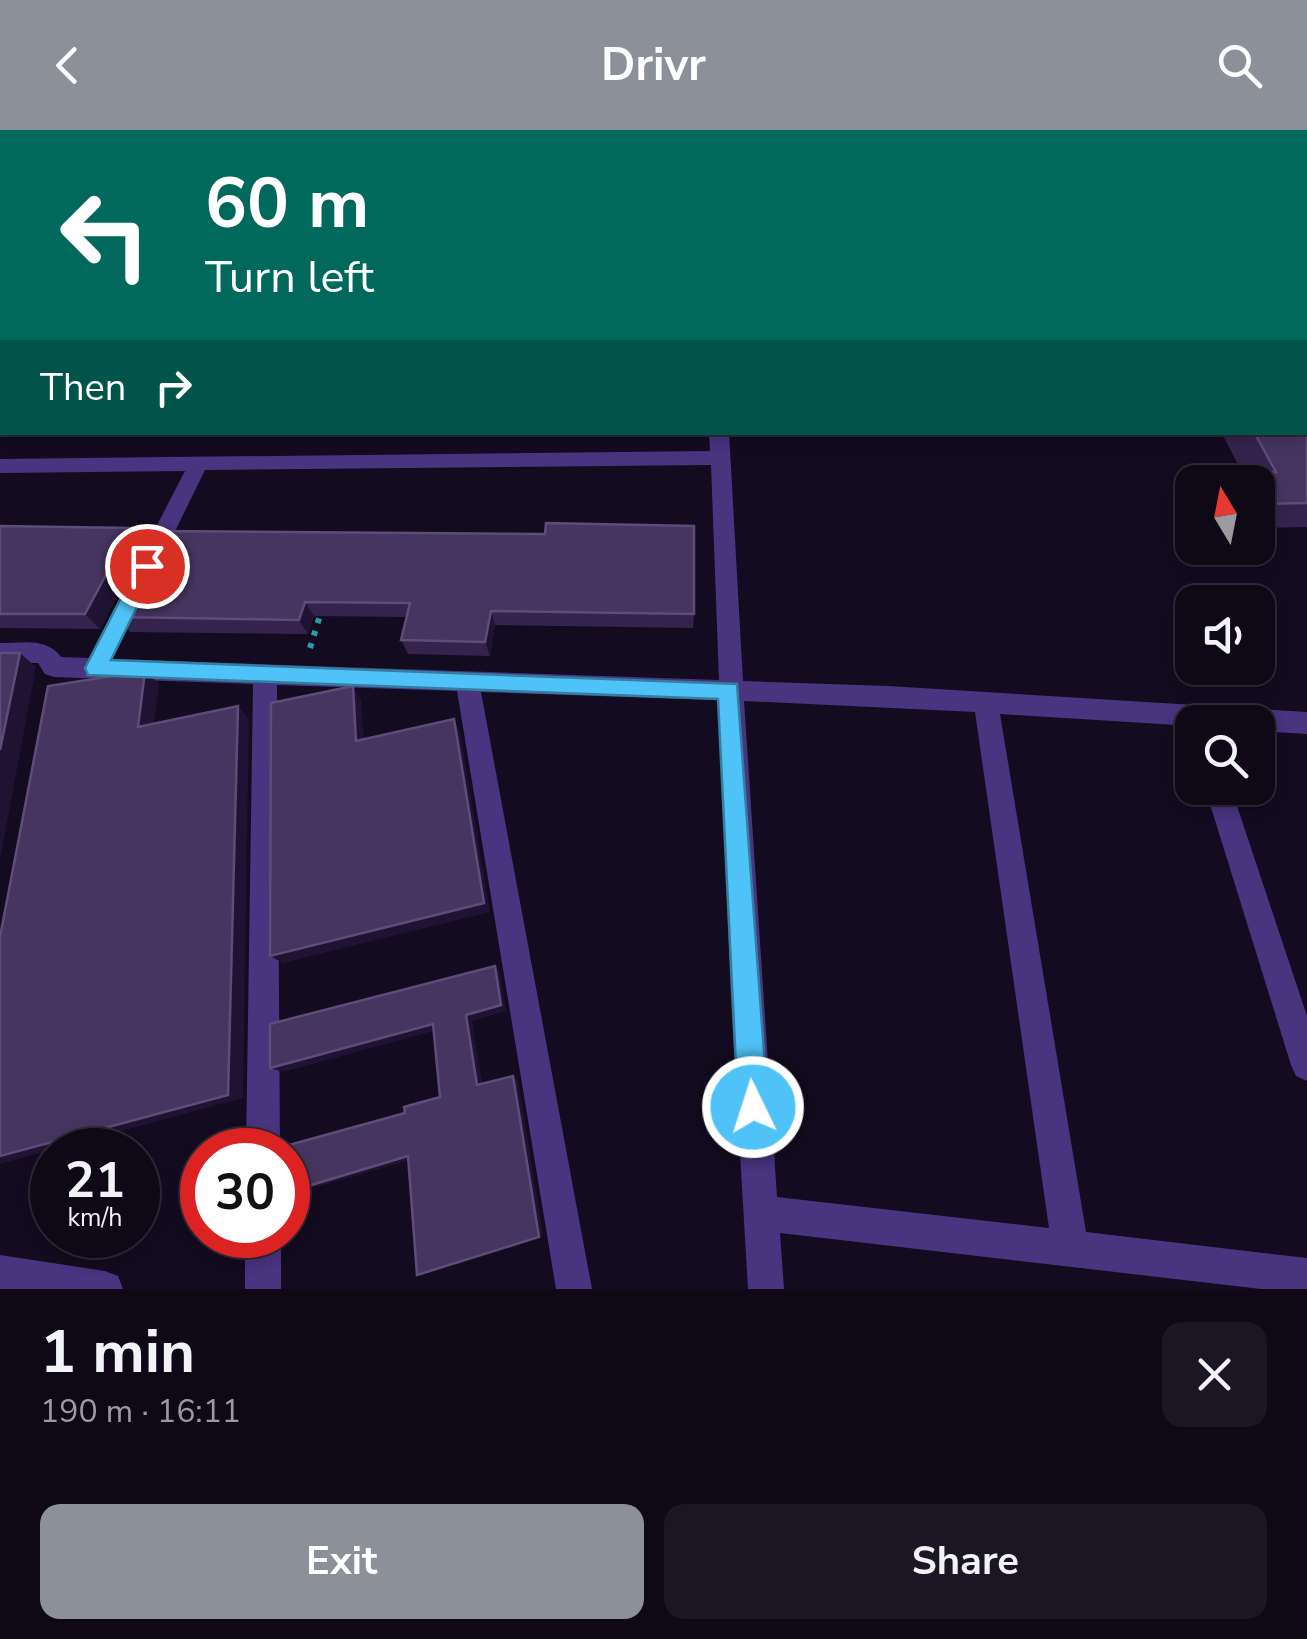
<!DOCTYPE html>
<html lang="en">
<head>
<meta charset="utf-8">
<style>
  :root { --surface:#0e0817; --page:#1c1624; --text:#f1f3f6; --muted:#9b9aa1; --line:#2e2936; --accent:#8c9099 }
  body { margin:0; font-family:"Nunito Sans",sans-serif; background:var(--page); color:var(--text); height:100vh; display:flex; flex-direction:column; font-size:38px; white-space:nowrap }
  * { box-sizing:border-box; margin:0 }
  p { font-size:32px; color:var(--muted) }
  .icon { flex:none; width:55px; height:55px; fill:none; stroke:currentColor; stroke-width:2; stroke-linecap:round; stroke-linejoin:round }
  .map { position:relative; height:1159px; overflow:hidden }
  .details { display:flex; flex-direction:column; background:var(--surface); flex:1 }
  .details>* { flex:none }
  .guide { position:absolute; left:0px; top:0px; width:1308px; height:305px; box-shadow:0 5px 15px #0003,0 0 0 2px var(--line); background:#00695c; color:#fff; overflow:hidden }
  .needle { width:65px; rotate:350deg }
  .buttons { position:absolute; left:1175px; top:335px; display:grid; gap:20px }
  .buttons a { display:grid; place-items:center; width:100px; height:100px; border-radius:20px; background:var(--surface); box-shadow:0 5px 15px #0003,0 0 0 2px var(--line); font-size:50px }
  .speed { position:absolute; left:30px; top:998px; display:flex; gap:20px; font-size:50px; font-weight:700; text-align:center }
  .speed>* { display:grid; place-content:center; width:130px; height:130px; border-radius:50%; background:var(--surface); box-shadow:0 5px 15px #0003,0 0 0 2px var(--line); line-height:1 }
  .speed small { font-size:25px; font-weight:400 }
  .speed .limit { border:15px solid #d22; background:#fff; color:#111 }
  .pin { position:absolute; display:grid; place-items:center; width:85px; height:85px; color:#fff; margin:-42px; border:5px solid #fff; border-radius:50%; box-shadow:0 2px 10px #0007 }
  .me { position:absolute; width:110px; margin:-55px; rotate:356deg; stroke-linejoin:round; filter:drop-shadow(0 0 8px #0008) }
  .turn { display:flex; align-items:center; gap:35px; height:210px; padding:0 40px; font-size:45px }
  .turn .icon { width:130px; height:130px; stroke-width:2.5 }
  .turn b { display:block; font-size:70px; line-height:85px }
  .then { display:flex; align-items:center; height:95px; padding:0 40px; background:#0003; gap:20px; font-size:38px }
  .round { display:grid; place-items:center; flex:none; width:105px; height:105px; border-radius:20px; background:var(--page) }
  .headline { display:flex; align-items:center; justify-content:space-between; height:170px; padding:0 40px }
  h1 { font-size:60px; font-weight:700; line-height:75px }
  .primary-button { display:flex; gap:20px; margin-top:auto; padding:20px 40px }
  .primary-button a { flex:1; height:115px; border-radius:20px; background:var(--accent); color:#fff; font-size:40px; font-weight:700; line-height:115px; text-align:center }
  .primary-button a+a { background:var(--page); color:var(--text) }
  header { display:flex; justify-content:space-between; align-items:center; height:130px; padding:0 40px; background:var(--accent); color:#fff; font-size:45px; font-weight:700 }
  .map>svg:first-child { display:block }
  .lines { fill:none; stroke-linecap:round; stroke-linejoin:round }
  .path { stroke:#299cb3; stroke-width:6; stroke-dasharray:5 8; stroke-linecap:butt }
  .minor { fill:#48347f; fill-rule:evenodd }
  .wall { fill:#35234d }
  .shaded-wall { fill:#201233 }
  .building { fill:#463560; stroke:#5e4c79; stroke-width:2.5 }
  .route { fill:#4fc3f7; stroke:#337fa1; stroke-width:2.5 }
</style>
</head>
<body>
<header><svg class="icon" aria-label="back" viewBox="0 0 24 24"><path d="M15 5l-7 7 7 7"/></svg>Drivr<svg class="icon" aria-label="search" viewBox="0 0 24 24"><circle cx="10" cy="10" r="6"/><path d="M15 15l6 6"/></svg></header>
<div class="map">
<svg width="1307" height="1159" viewBox="0 0 1307 1159">
  <rect width="100%" height="100%" fill="#130b1f"/>
  <g class="lines">
    <polyline class="path" points="310,518 321,482"/>
    <g class="minor">
      <polygon points="817,0 839,0 841,2 819,2"/>
      <rect x="0" y="81" width="2" height="8"/>
      <rect x="1305" y="151" width="2" height="10"/>
      <path d="M709,302H729L743,551L888,556L1307,582V604L1258,601V592H1192V596L1000,584L1086,1102L1307,1128V1159H1261L780,1103L784,1159H748L731,870L719,570L481,562L592,1159H556L457,561L277,555L280,1020H246L253,554L54,547L45,544L38,533H0V513C22,513 47,507 61,527L89,528L125,458L133,455L144,464L112,529L719,550L711,335L205,340L159,434L151,436L140,428L185,341L0,343V329L710,321ZM744,571L975,582L1049,1098L777,1067Z"/>
      <polygon points="1205,658 1231,658 1307,886 1307,951 1296,946 1291,935"/>
      <rect x="245" y="1105" width="36" height="54"/>
      <polygon points="0,1125 105,1141 118,1146 123,1159 0,1159"/>
    </g>
  </g>
  <g class="wall">
    <polygon points="1307,244 1307,397 1258,398 1258,352 1209,352 1217,342 1242,342 1221,302 1305,302"/>
    <polygon points="0,396 144,413 100,499 0,498"/>
    <polygon points="161,401 694,484 693,498 495,495 490,526 408,524 401,510 407,487 314,486 308,504 130,502 116,487"/>
  </g>
  <g class="shaded-wall">
    <polygon points="131,398 144,413 100,499 85,484"/>
    <polygon points="305,472 314,486 308,504 299,490"/>
    <polygon points="491,481 495,495 490,526 485,512"/>
    <polygon points="20,523 36,537 0,730 0,620"/>
    <polygon points="145,541 159,554 152,609 138,597"/>
    <polygon points="353,556 361,570 365,623 356,611"/>
    <polygon points="238,576 249,589 243,968 0,1034 0,1026"/>
    <polygon points="454,589 460,602 490,782 283,833 270,826"/>
    <polygon points="495,836 500,843 506,881 472,891 483,959 477,955 466,885"/>
    <polygon points="433,894 441,899 283,942 270,938"/>
    <polygon points="513,946 518,950 543,1105 539,1107"/>
    <polygon points="408,1026 417,1028 288,1065 288,1062"/>
  </g>
  <g class="building">
    <rect x="725" y="0" width="96" height="2"/>
    <polygon points="1305,241 1307,244 1307,373 1258,374 1258,352 1224,352 1217,342 1276,342 1254,302 1305,302"/>
    <polygon points="546,393 694,396 694,484 491,481 485,512 401,510 410,473 305,472 299,490 116,487 161,401 545,404"/>
    <polygon points="0,396 131,398 85,484 0,484"/>
    <polygon points="0,523 20,523 0,620"/>
    <polygon points="145,541 138,597 238,576 228,965 0,1026 0,807 48,556"/>
    <polygon points="353,556 356,611 454,589 484,773 270,826 271,573"/>
    <polygon points="495,836 501,875 466,885 477,955 513,946 539,1107 417,1145 408,1026 288,1062 288,1020 271,1020 405,983 404,977 440,967 433,894 270,938 270,894"/>
  </g>
  <polygon class="route" points="147,429 157,436 111,530 737,554 768,977 764,987 753,992 742,987 738,977 718,569 88,545 85,538 140,431"/>
</svg>
<div class="buttons">
<a><svg class="needle" viewBox="-14 -14 28 28"><path d="M0-13l5 13h-10z" fill="#e53935"/><path d="M0 13l5-13h-10z" fill="#9b9aa1"/></svg></a>
<a><svg class="icon" aria-label="sound" viewBox="0 0 24 24"><path d="M4 9h4l5-4v14l-5-4H4zM17 9q2 3 0 6"/></svg></a>
<a><svg class="icon" aria-label="search" viewBox="0 0 24 24"><circle cx="10" cy="10" r="6"/><path d="M15 15l6 6"/></svg></a>
</div>
<div class="speed"><div>21<small>km/h</small></div><div class="limit">30</div></div>
<div class="pin" style="left:147px;top:436px;background:#d93025"><svg class="icon" aria-label="arrive" viewBox="0 0 24 24"><path d="M6 21V4h12l-3 4 3 4H6"/></svg></div>
<svg class="me" style="left:753px;top:977px" viewBox="-20 -20 40 40"><circle r="17" fill="#4fc3f7" stroke="#fff" stroke-width="3"/><path d="M0-11L8 9 0 5-8 9z" fill="#fff"/></svg>
<div class="guide">
<div class="turn"><svg class="icon" aria-label="left" viewBox="0 0 24 24"><path d="M17 20v-9H6M10 6l-5 5 5 5"/></svg><div><b>60 m</b>Turn left</div></div>
<div class="then">Then<svg class="icon" aria-label="right" viewBox="0 0 24 24"><path d="M7 20v-9h11M14 6l5 5-5 5"/></svg></div>
</div>
</div>
<section class="details">
<div class="headline"><div><h1>1 min</h1><p>190 m · 16:11</p></div><a class="round"><svg class="icon" aria-label="close" viewBox="0 0 24 24"><path d="M6 6l12 12M18 6L6 18"/></svg></a></div>
<div class="primary-button"><a>Exit</a><a>Share</a></div>
</section>
</body>
</html>
